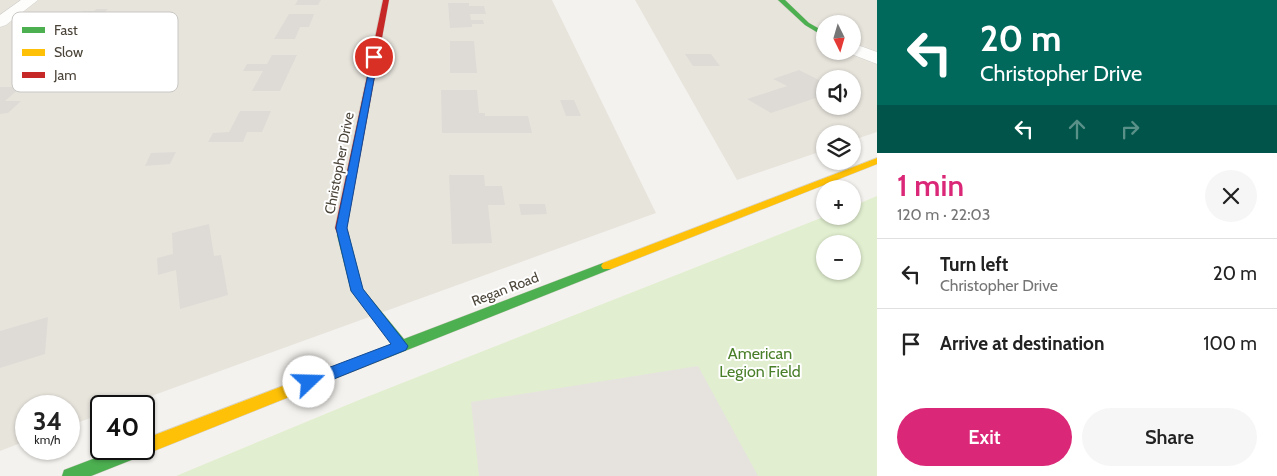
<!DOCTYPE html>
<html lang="en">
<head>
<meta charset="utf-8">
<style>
  :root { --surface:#fff; --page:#f6f6f6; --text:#222; --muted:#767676; --line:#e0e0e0; --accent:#db2777 }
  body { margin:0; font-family:Cabin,sans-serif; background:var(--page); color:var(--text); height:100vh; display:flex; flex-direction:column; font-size:19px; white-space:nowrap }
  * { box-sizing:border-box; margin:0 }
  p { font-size:16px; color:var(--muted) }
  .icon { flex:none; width:28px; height:28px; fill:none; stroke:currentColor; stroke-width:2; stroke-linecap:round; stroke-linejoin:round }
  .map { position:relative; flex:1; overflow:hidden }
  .drawer { display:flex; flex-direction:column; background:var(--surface); width:400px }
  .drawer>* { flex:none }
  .top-card { background:#00695c; color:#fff; overflow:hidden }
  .needle { width:32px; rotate:175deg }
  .controls { position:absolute; left:816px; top:15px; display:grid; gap:10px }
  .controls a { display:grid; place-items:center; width:45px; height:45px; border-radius:50%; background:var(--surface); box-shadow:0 1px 4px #0004; font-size:25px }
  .speed { position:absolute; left:15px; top:395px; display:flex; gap:10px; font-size:25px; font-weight:700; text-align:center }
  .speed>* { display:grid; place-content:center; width:65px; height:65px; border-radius:50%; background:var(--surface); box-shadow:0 1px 4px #0004; line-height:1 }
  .speed small { font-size:12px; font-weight:400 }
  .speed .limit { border:2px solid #111; border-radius:8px; background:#fff; color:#111 }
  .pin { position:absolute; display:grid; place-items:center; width:42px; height:42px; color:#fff; margin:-21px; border:2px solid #fff; border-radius:50%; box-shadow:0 1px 5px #0007 }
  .me { position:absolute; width:55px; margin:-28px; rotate:69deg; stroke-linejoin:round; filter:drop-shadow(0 0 4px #0008) }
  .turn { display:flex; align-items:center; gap:18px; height:105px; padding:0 20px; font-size:22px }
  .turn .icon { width:65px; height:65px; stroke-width:2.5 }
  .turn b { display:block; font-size:35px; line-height:42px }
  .lanes { display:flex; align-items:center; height:48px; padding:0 20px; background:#0003; justify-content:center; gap:25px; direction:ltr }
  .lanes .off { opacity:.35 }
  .round { display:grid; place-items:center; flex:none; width:52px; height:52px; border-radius:26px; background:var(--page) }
  .overview { display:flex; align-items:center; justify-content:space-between; height:85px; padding:0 20px }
  h1 { font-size:30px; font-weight:600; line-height:38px; color:var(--accent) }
  .button { display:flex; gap:10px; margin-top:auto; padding:10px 20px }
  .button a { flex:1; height:58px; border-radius:30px; background:var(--accent); color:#fff; font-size:20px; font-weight:600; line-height:58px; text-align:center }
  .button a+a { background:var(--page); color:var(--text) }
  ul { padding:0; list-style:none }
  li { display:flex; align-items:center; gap:15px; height:70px; padding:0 20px; border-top:1px solid var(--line) }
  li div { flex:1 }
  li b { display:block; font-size:19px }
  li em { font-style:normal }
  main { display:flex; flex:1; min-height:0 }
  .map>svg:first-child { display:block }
  .residential { fill:#e7e4dc; fill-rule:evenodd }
  .green { fill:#e1eecf; fill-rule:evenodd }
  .parking { fill:#e6e3df }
  .building { fill:#dedbd6 }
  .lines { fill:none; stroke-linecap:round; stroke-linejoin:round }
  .street-casing { stroke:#d2d0cb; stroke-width:1 }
  .fast-casing { stroke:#d3cfc5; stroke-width:1 }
  .slow-casing { stroke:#d3cfc5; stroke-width:1 }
  .jam-casing { stroke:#d3cfc5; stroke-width:1 }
  .street { fill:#fdfdfc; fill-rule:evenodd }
  .fast { fill:#4caf50; fill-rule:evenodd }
  .slow { fill:#ffc107; fill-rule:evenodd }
  .jam { fill:#c62828; fill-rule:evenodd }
  .route { fill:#1a73e8; stroke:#114b97 }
  .labels { text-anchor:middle; stroke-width:4; stroke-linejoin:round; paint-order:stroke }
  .street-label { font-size:14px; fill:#4b4439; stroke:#fff }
  .near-park-label { font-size:16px; fill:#4a7f2a; stroke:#fff }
  .key { fill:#fff; stroke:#c9c7c4; stroke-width:1 }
  .key-label { font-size:14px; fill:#4b4439 }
</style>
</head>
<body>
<main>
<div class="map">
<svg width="877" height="476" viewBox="0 0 877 476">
  <rect width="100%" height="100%" fill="#f4f2ee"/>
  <g class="residential">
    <polygon points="0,0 552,0 656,213 124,406 101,406 101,414 69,426 69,406 26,406 26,441 0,451"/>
    <path d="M635,0H877V132L853,140L852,134H825V150L737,180ZM825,24H852V51H825ZM825,79H852V106H825Z"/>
  </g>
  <path class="green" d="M877,196V476H176L359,400L826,216H852L853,206ZM825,244H852V271H825Z"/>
  <polygon class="parking" points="698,366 758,476 479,476 471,402"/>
  <g class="building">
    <polygon points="298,0 321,0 318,5 295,5"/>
    <polygon points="448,3 469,3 469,6 484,6 486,14 470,14 471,20 483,20 484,24 472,24 472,27 450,28"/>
    <polygon points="97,9 108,9 93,23 69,23 83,11 94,11"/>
    <polygon points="289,14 314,14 309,27 300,27 295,39 274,39"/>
    <polygon points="450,41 474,41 477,73 450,73"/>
    <polygon points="685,54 711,54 720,66 693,66"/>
    <polygon points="272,55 297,55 280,91 252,91 263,71 243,71 247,64 267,64"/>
    <polygon points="799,70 825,83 825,95 771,113 747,99 787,86 773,79"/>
    <polygon points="0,87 21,87 5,101 21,101 8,113 0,114"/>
    <polygon points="441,90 477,90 479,113 485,113 485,116 528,116 532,133 442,133"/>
    <polygon points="560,100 574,100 581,116 566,116"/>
    <polygon points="240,111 271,111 262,132 247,132 243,142 208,142 213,133 229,132"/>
    <polygon points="176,152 170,164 145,166 151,153"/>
    <polygon points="449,175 484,175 485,186 502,186 505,205 488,205 492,243 452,244"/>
    <polygon points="519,204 545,204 547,214 521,215"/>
    <polygon points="209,224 214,256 221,255 228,295 180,309 176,270 158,275 157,258 173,254 172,233"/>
    <polygon points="48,317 45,354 0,368 0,331"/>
  </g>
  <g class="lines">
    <defs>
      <g id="street">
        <polygon points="21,0 38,0 6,25 0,27 0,15"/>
        <polygon points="852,43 877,52 877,64 846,52 852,51"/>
      </g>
      <g id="fast">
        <polygon points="778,0 785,0 809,23 825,32 825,37 805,25"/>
        <polygon points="343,231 349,235 363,289 404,339 603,263 611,263 613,266 611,269 387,358 382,356 380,352 382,348 392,344 351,291 337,235"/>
        <polygon points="144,443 147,449 145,455 139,457 91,476 62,476 64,470 119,449 144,449"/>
      </g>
      <g id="slow">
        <polygon points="877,158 877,164 611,269 603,269 601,266 603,263"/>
        <polygon points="387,346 392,348 394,352 392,356 144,455 138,453 137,449 144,449 144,439"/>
      </g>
      <polygon id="jam" points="383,0 389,0 347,228 349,235 343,239 339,238 335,228"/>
    </defs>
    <use href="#street" class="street-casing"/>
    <use href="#fast" class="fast-casing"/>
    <use href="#slow" class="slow-casing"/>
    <use href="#jam" class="jam-casing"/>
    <use href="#street" class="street"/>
    <use href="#fast" class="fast"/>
    <use href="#slow" class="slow"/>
    <use href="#jam" class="jam"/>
  </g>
  <polygon class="route" points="372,55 378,57 347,228 363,289 408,346 406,350 309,389 304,387 302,382 304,377 391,344 351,291 336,228"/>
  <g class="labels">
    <g class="street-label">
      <text transform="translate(339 163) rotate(-79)" y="5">Christopher Drive</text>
      <text transform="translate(505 289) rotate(-21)" y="5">Regan Road</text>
    </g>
    <g class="near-park-label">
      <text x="760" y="359">American<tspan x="760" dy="18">Legion Field</tspan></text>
    </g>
  </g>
  <rect x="12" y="12" width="166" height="80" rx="8" class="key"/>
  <rect x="22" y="27" width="23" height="6" fill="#4caf50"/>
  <rect x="22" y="49" width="23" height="7" fill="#ffc107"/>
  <rect x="22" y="72" width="23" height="6" fill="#c62828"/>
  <g class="key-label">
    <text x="54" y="35">Fast</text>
    <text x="54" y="57">Slow</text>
    <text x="54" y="80">Jam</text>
  </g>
</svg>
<div class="controls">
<a><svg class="needle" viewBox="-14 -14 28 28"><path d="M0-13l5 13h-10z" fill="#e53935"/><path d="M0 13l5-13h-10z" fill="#767676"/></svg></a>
<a><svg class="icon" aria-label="sound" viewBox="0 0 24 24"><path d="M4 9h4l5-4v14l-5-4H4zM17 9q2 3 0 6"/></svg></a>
<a><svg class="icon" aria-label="layers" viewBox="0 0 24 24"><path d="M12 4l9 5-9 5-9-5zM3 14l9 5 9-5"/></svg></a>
<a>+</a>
<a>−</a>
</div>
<div class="speed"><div>34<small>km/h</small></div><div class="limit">40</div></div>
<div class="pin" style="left:374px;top:57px;background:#d93025"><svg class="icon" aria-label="arrive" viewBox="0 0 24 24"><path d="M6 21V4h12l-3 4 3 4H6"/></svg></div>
<svg class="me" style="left:309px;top:382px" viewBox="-20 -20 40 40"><circle r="19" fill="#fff"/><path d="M0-13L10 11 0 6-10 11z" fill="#1a73e8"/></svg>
</div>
<section class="drawer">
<div class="top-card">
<div class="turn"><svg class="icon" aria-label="left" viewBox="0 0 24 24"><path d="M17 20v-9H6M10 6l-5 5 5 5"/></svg><div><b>20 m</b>Christopher Drive</div></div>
<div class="lanes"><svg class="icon" aria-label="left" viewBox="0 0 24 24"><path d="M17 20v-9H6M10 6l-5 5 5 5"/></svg><svg class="icon off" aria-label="ahead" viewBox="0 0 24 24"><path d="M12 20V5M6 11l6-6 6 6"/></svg><svg class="icon off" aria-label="right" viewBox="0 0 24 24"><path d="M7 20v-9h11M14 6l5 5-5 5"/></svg></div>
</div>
<div class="overview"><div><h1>1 min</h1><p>120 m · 22:03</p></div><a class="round"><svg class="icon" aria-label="close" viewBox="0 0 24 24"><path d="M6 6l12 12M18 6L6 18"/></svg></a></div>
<ul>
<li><svg class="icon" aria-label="left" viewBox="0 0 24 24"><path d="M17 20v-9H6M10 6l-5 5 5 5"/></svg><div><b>Turn left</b><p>Christopher Drive</p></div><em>20 m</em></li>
<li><svg class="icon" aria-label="arrive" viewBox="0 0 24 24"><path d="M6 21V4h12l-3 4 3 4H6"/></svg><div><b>Arrive at destination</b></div><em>100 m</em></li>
</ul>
<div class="button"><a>Exit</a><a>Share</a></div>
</section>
</main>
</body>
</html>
